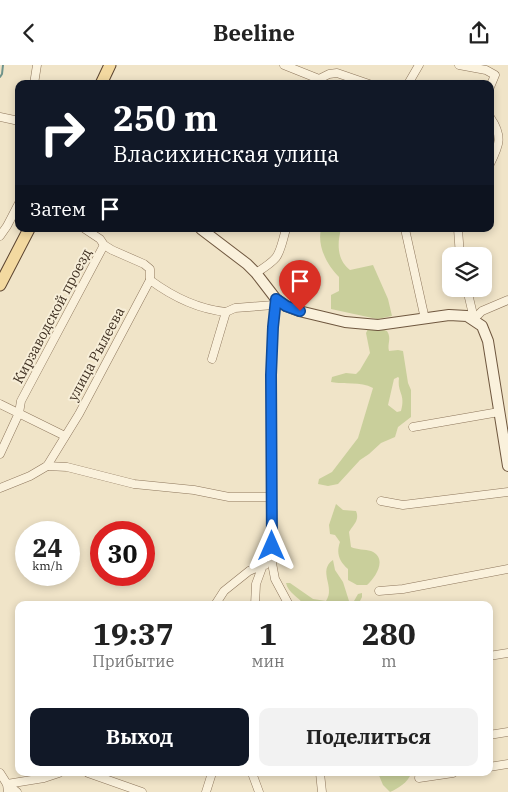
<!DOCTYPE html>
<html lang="ru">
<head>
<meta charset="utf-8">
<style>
  :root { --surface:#fff; --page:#f2f2f2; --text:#222; --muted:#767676; --accent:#111827 }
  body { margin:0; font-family:"IBM Plex Serif",serif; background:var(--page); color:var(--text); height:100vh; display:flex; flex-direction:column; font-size:19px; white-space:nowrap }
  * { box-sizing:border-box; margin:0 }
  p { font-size:16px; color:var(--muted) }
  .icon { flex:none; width:28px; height:28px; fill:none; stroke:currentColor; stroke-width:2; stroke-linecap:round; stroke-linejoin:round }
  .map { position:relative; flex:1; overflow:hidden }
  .panel { position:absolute; left:15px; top:536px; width:478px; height:175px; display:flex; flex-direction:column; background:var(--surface); border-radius:10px; box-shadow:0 2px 8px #0003 }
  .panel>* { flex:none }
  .top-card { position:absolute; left:15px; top:15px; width:479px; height:152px; border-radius:10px; box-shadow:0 2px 8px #0003; background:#111827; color:#fff; overflow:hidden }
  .buttons { position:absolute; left:442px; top:182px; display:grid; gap:10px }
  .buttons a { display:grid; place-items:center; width:50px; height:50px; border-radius:10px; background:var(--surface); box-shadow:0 2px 8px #0003; font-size:25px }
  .speed { position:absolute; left:15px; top:456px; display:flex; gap:10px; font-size:25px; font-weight:700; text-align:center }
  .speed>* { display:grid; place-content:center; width:65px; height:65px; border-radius:50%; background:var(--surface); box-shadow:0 2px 8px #0003; line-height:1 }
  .speed small { font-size:12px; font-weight:400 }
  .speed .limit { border:8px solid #d22; background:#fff; color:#111 }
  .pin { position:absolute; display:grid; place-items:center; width:42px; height:42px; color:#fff; margin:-51px -21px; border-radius:50% 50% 50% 0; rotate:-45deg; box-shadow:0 0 5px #0007 }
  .pin .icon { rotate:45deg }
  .me { position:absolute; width:55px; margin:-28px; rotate:0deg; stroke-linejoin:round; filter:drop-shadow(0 0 4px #0008) }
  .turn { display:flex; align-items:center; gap:18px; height:105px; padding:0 15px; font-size:22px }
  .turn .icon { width:65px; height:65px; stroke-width:2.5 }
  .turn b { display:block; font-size:35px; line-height:42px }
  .then { display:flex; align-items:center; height:48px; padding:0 15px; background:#0003; gap:10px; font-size:19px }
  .eta { display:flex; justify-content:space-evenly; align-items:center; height:85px; text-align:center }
  .eta b { font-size:30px; font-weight:700; line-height:35px }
  .primary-button { display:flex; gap:10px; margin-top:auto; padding:10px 15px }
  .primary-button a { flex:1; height:58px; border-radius:10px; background:var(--accent); color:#fff; font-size:20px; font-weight:700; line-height:58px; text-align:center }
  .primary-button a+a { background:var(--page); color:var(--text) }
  header { display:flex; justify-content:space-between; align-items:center; height:65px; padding:0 15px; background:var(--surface); font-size:22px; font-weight:700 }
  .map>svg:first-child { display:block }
  .green { fill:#c9cf9b; fill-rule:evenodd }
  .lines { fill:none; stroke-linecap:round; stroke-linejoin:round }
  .stream { stroke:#6f938a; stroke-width:2 }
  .street-casing { stroke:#8d765c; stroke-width:9 }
  .secondary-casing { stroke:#6f573f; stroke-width:12 }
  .primary-casing { stroke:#5b4430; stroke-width:13 }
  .street { stroke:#faf1dc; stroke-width:8 }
  .secondary { stroke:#faf1dc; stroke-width:10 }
  .primary { stroke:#f3d9a0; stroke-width:11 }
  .route-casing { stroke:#114b97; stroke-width:12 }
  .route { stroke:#1a73e8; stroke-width:9 }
  .labels { text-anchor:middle; stroke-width:4; stroke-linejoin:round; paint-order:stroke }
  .street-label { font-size:14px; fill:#3d2e20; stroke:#f7eed8 }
</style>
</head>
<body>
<header><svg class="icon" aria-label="back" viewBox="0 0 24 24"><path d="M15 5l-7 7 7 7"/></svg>Beeline<svg class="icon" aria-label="share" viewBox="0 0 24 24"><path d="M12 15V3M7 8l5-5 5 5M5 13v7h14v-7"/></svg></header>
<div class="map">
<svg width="508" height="727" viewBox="0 0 508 727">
  <rect width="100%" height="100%" fill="#f0e4c8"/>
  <g class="green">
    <path d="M321,164H341C337,179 337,195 350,205L373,200L388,234L392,251L377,254L331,244V230L339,226V212C327,200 317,181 321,164Z"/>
    <path d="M378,263L387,266C392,274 387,278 389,286L398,285L403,286L408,318L411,325V352L398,362L395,372L381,378L369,389L360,395L338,419L328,421L318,419L319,414L332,407L358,373L373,323C360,316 345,320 331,317L332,312L346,308L356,309L360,305L370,288L366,268L368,264ZM398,312L399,313C397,328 406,329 401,346L397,347L388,340L394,314Z"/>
    <path d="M336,439L343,445L356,446C360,455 353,460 349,467L351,482C357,485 365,484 371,486C388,493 376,512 367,520H357L348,515V504C339,496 336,488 340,477L335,470L330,469L329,460Z"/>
    <path d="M333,495L335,505L343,517L349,536H354L358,529L362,528V532L358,540H304C299,532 288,528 286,518H290L313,534L326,536C336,522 317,506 333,495Z"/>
    <path d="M378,708H411C409,717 397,724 390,727L383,720Z"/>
  </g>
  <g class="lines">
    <polyline class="stream" points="0,12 2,9 3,0"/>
    <defs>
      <g id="street">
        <polyline points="284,0 319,14 329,9 337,8 369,19"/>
        <polyline points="459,0 486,5 495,10 490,22"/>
        <polyline points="34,19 37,0"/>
        <polyline points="408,19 419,0"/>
        <polyline points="0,52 19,56"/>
        <path d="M490,52C503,71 500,79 490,99"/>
        <polyline points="85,164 100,174 104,180 112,185 144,199 150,204 150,215"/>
        <polyline points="405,164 425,254"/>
        <polyline points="458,164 460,191"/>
        <polyline points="0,171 7,161 19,138"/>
        <path d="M256,208C281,192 278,192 286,164"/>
        <polyline points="467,224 474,254"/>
        <polyline points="276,234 273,262 271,310 272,498 275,514 289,540"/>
        <polyline points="474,254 482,246 508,235"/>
        <polyline points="212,294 226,247 235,243 274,240"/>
        <polyline points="0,339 65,371"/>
        <polyline points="413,362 499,347"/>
        <polyline points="0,389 19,348 21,336 104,180"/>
        <polyline points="47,401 67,402 134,419 194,425 229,432 272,432"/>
        <path d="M0,423L30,411L47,401L79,349L150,215C173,232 197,244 226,247"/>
        <polyline points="381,436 403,440 508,427"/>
        <polyline points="379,526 403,524 508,504"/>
        <polyline points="215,540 224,526 249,506 263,500"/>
        <polyline points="255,540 256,519 263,500 265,500"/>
        <polyline points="489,591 508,588"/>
        <polyline points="489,670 508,667"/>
        <polyline points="489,702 508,699"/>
        <polyline points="0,708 7,719 8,727"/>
        <polyline points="88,708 142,727"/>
        <polyline points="252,708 259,727"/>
        <polyline points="320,708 322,727"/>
        <polyline points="419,713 453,708"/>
        <polyline points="17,727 7,719 44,713 59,708"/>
        <polyline points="206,727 212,708"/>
      </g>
      <polyline id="secondary" points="201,164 247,199 256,208 276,234 286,241 299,246 345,257 378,260 449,250 467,251 482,261 488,276 508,401"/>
      <g id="primary">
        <polyline points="101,19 110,0"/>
        <polyline points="0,220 29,164"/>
      </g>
    </defs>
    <use href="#street" class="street-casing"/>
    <use href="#secondary" class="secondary-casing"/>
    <use href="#primary" class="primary-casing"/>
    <use href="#street" class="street"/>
    <use href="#secondary" class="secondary"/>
    <use href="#primary" class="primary"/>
  </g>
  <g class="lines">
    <defs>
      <polyline id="route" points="272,481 271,310 273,262 276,234 286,241 300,246"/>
    </defs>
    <use href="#route" class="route-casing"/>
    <use href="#route" class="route"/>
  </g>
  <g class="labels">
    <g class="street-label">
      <text transform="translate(52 251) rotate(-62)" y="5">Кирзаводской проезд</text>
      <text transform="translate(96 289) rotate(-62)" y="5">улица Рылеева</text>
    </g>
  </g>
</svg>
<div class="buttons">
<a><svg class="icon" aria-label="layers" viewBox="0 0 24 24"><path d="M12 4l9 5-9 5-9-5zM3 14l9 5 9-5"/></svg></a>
</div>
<div class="speed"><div>24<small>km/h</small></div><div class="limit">30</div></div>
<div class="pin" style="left:300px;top:246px;background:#d93025"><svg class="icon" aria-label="arrive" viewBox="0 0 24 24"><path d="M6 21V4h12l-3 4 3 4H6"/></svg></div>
<svg class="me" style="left:272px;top:481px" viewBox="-20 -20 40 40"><path d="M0-17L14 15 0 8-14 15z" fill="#1a73e8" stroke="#fff" stroke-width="4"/></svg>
<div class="top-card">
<div class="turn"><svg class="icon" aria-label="right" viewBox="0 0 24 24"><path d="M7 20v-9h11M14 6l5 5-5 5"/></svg><div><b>250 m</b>Власихинская улица</div></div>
<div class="then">Затем<svg class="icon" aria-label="arrive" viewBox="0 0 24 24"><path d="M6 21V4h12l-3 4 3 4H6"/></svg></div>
</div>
<section class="panel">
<div class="eta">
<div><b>19:37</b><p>Прибытие</p></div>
<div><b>1</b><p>мин</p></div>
<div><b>280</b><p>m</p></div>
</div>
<div class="primary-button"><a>Выход</a><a>Поделиться</a></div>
</section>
</div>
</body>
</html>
